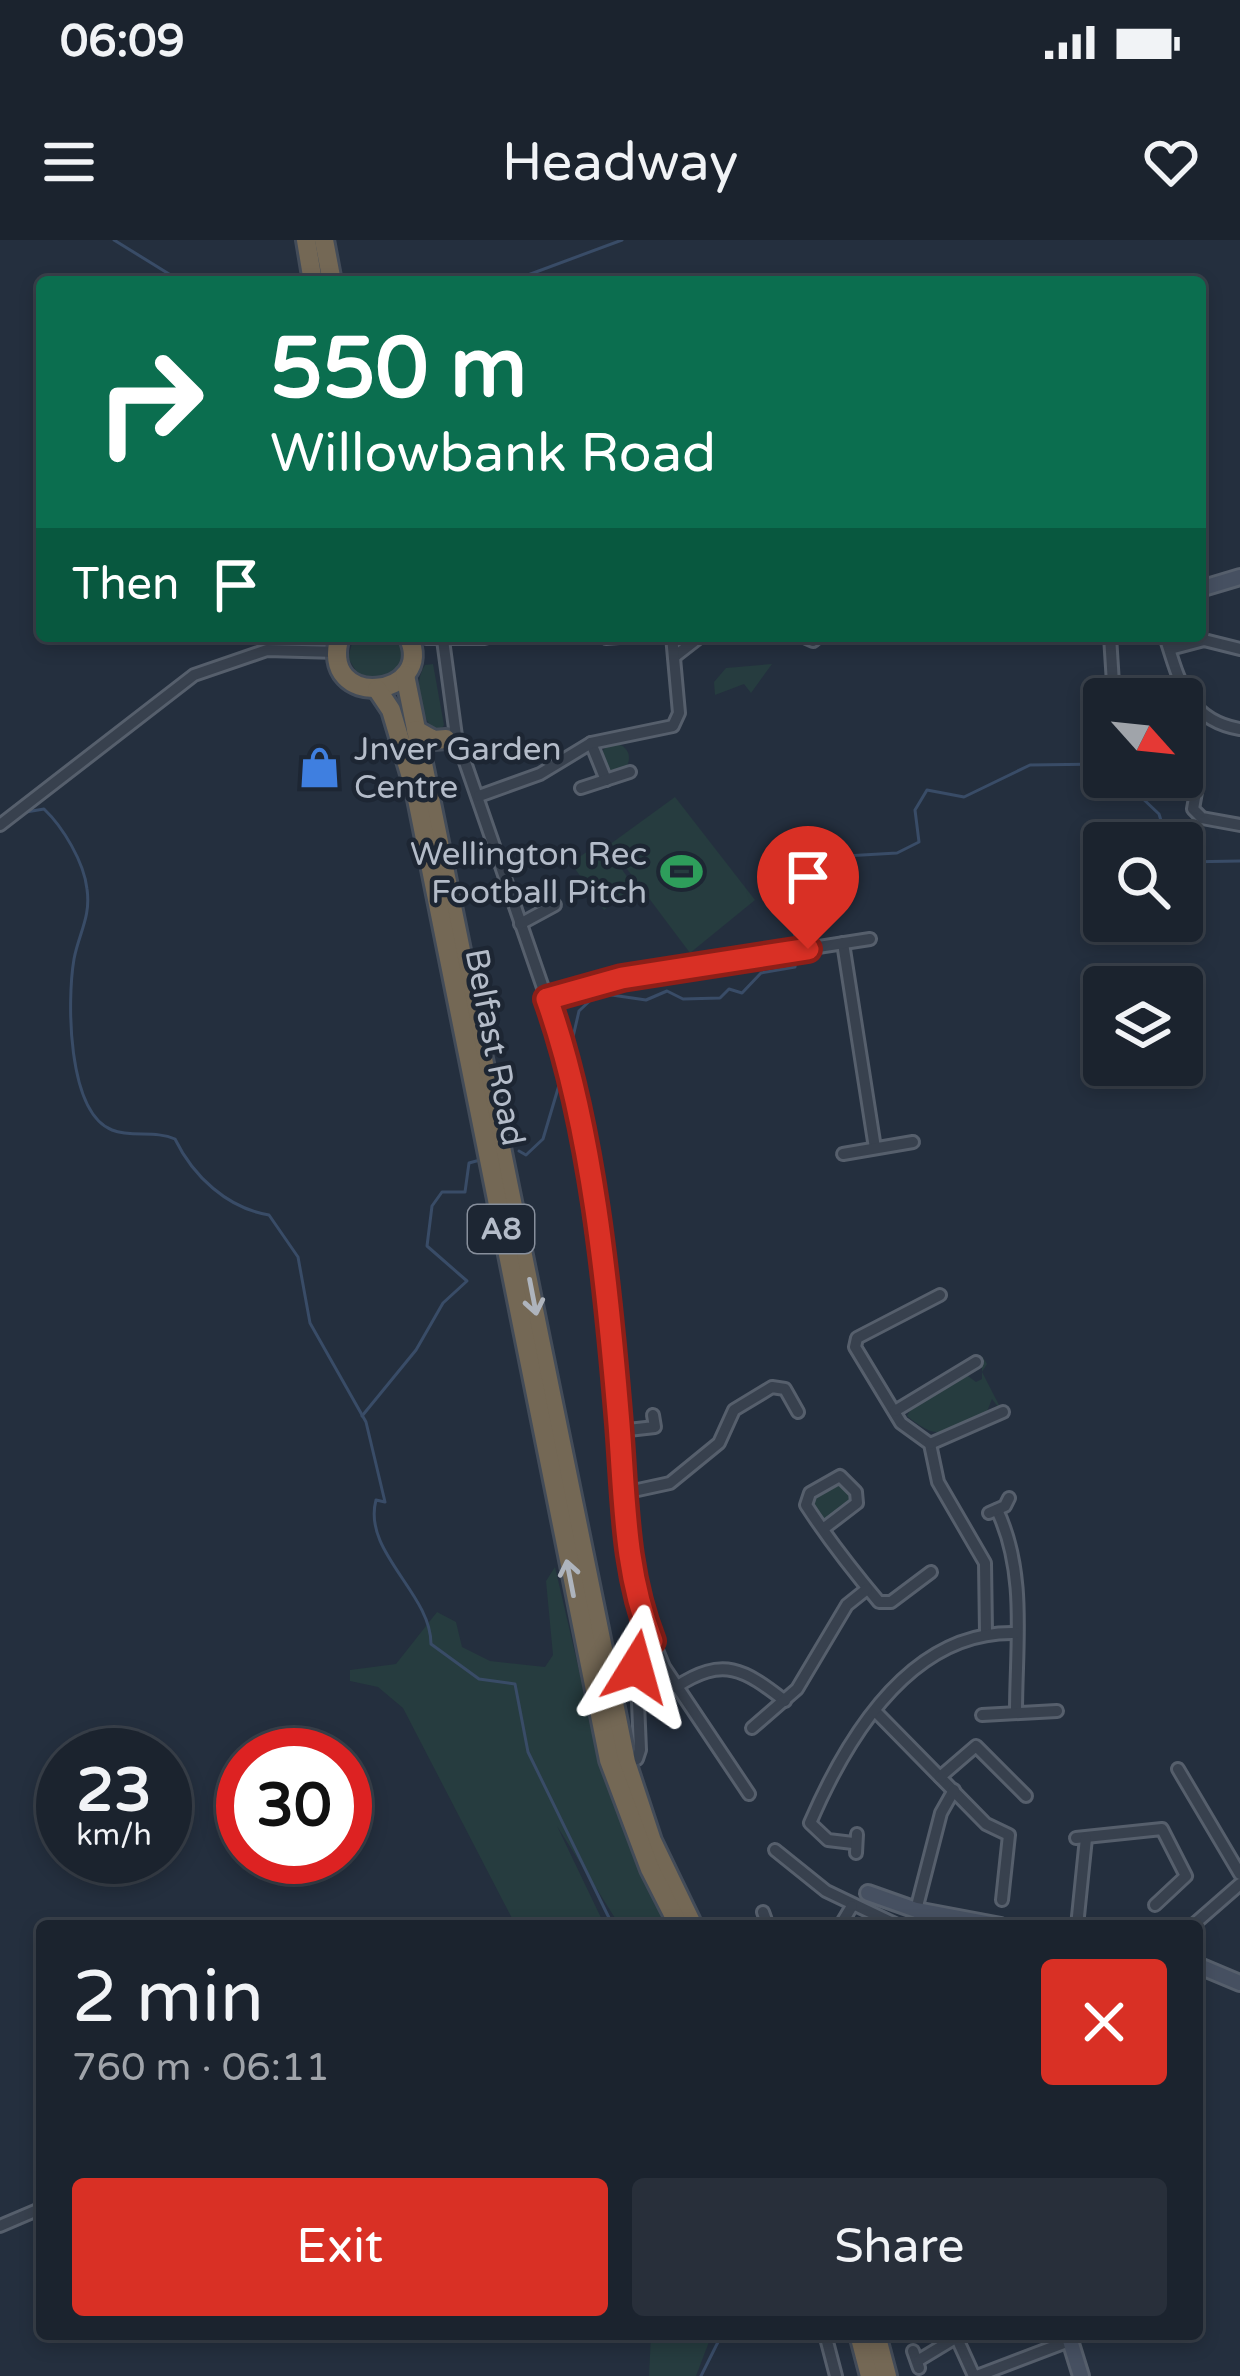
<!DOCTYPE html>
<html lang="en">
<head>
<meta charset="utf-8">
<style>
  :root { --surface:#1b232e; --page:#282f3a; --text:#f1f3f6; --muted:#a0a4aa; --line:#39404a; --accent:#d93025 }
  body { margin:0; font-family:"Varela Round",sans-serif; background:var(--page); color:var(--text); height:100vh; display:flex; flex-direction:column; font-size:45px; white-space:nowrap }
  * { box-sizing:border-box; margin:0 }
  p { font-size:39px; color:var(--muted) }
  .icon { flex:none; width:66px; height:66px; fill:none; stroke:currentColor; stroke-width:2; stroke-linecap:round; stroke-linejoin:round }
  .map { position:relative; flex:1; overflow:hidden }
  .panel { position:absolute; left:36px; top:1680px; width:1167px; height:420px; display:flex; flex-direction:column; background:var(--surface); border-radius:12px; box-shadow:0 6px 18px #0003,0 0 0 3px var(--line) }
  .panel>* { flex:none }
  .hud { position:absolute; left:36px; top:36px; width:1170px; height:366px; border-radius:12px; box-shadow:0 6px 18px #0003,0 0 0 3px var(--line); background:#0b6e4f; color:#fff; overflow:hidden }
  .needle { width:78px; rotate:117deg }
  .fabs { position:absolute; left:1083px; top:438px; display:grid; gap:24px }
  .fabs a { display:grid; place-items:center; width:120px; height:120px; border-radius:12px; background:var(--surface); box-shadow:0 6px 18px #0003,0 0 0 3px var(--line); font-size:60px }
  .speed { position:absolute; left:36px; top:1488px; display:flex; gap:24px; font-size:60px; font-weight:700; text-align:center }
  .speed>* { display:grid; place-content:center; width:156px; height:156px; border-radius:50%; background:var(--surface); box-shadow:0 6px 18px #0003,0 0 0 3px var(--line); line-height:1 }
  .speed small { font-size:30px; font-weight:400 }
  .speed .limit { border:18px solid #d22; background:#fff; color:#111 }
  .pin { position:absolute; display:grid; place-items:center; width:102px; height:102px; color:#fff; margin:-123px -51px; border-radius:50% 50% 50% 0; rotate:-45deg; box-shadow:0 0 12px #0007 }
  .pin .icon { rotate:45deg }
  .me { position:absolute; width:132px; margin:-66px; rotate:8deg; stroke-linejoin:round; filter:drop-shadow(0 0 9px #0008) }
  .turn { display:flex; align-items:center; gap:42px; height:252px; padding:0 36px; font-size:54px }
  .turn .icon { width:156px; height:156px; stroke-width:2.5 }
  .turn b { display:block; font-size:84px; line-height:102px }
  .then { display:flex; align-items:center; height:114px; padding:0 36px; background:#0003; gap:24px; font-size:45px }
  .round { display:grid; place-items:center; flex:none; width:126px; height:126px; border-radius:12px; background:var(--page) }
  .head { display:flex; align-items:center; justify-content:space-between; height:204px; padding:0 36px }
  h1 { font-size:72px; font-weight:600; line-height:90px }
  .cta { display:flex; gap:24px; margin-top:auto; padding:24px 36px }
  .cta a { flex:1; height:138px; border-radius:12px; background:var(--accent); color:#fff; font-size:48px; font-weight:600; line-height:138px; text-align:center }
  .cta a+a { background:var(--page); color:var(--text) }
  .status { display:flex; justify-content:space-between; align-items:center; height:84px; padding:0 60px; background:var(--surface); direction:ltr }
  .status svg { height:33px; fill:currentColor }
  header { display:flex; justify-content:space-between; align-items:center; height:156px; padding:0 36px; background:var(--surface); font-size:54px; font-weight:600 }
  .map>svg:first-child { display:block }
  .green { fill:#263c3f }
  .lines { fill:none; stroke-linecap:round; stroke-linejoin:round }
  .stream { stroke:#394c67; stroke-width:3 }
  .street-casing { stroke:#565f6c; stroke-width:16 }
  .secondary-casing { stroke:#565f6c; stroke-width:20 }
  .highway-casing { stroke:#434c59; stroke-width:24 }
  .street { stroke:#38414e; stroke-width:10 }
  .secondary { stroke:#465061; stroke-width:14 }
  .highway { stroke:#746855; stroke-width:18 }
  .oneway { stroke:#aeb4bd }
  .route-casing { stroke:#8d1f18; stroke-width:30 }
  .route { stroke:#d93025; stroke-width:21 }
  .labels { text-anchor:middle; stroke-width:9; stroke-linejoin:round; paint-order:stroke }
  .shield { fill:#1d2633; stroke:#878f9c; stroke-width:3 }
  .shield-label { font-size:30px; font-weight:bold; fill:#b4bcc9 }
  .poi-label { font-size:33px; fill:#b4bcc9; stroke:#1d2633; text-anchor:start }
  .street-label { font-size:33px; fill:#b4bcc9; stroke:#1d2633 }
</style>
</head>
<body>
<div class="status"><b>06:09</b><svg viewBox="0 0 49 12"><path d="M0 12V9h3v3zM5 12V6h3v6zM10 12V3h3v9zM15 12V0h3v12zM26 1h20v11H26zM47 4h2v5h-2z"/></svg></div>
<header><svg class="icon" aria-label="menu" viewBox="0 0 24 24"><path d="M4 6h16M4 12h16M4 18h16"/></svg>Headway<svg class="icon" aria-label="heart" viewBox="0 0 24 24"><path d="M12 20l-8-8c-3-5 5-10 8-4 3-6 11-1 8 4z"/></svg></header>
<div class="map">
<svg width="1240" height="2136" viewBox="0 0 1240 2136">
  <rect width="100%" height="100%" fill="#242f3e"/>
  <g class="green">
    <path d="M354,396H399C407,417 402,428 384,440L358,434L348,418Z"/>
    <path d="M433,424L444,485L439,493C419,480 412,445 425,425Z"/>
    <polygon points="772,424 751,453 744,444 715,455 714,442 726,428"/>
    <circle cx="615" cy="518" r="14"/>
    <polygon points="675,557 755,660 690,713 609,605"/>
    <polygon points="602,601 635,648 604,670 571,623"/>
    <path d="M982,1116L987,1124L982,1132L999,1165L1007,1166L999,1168L992,1159L984,1179C943,1187 944,1206 907,1176L912,1167L964,1133L976,1142L982,1139Z"/>
    <polygon points="838,1240 848,1245 854,1261 823,1281 811,1267 813,1256"/>
    <polygon points="555,1327 604,1538 667,1686 620,1686 557,1586 605,1686 516,1686 403,1468 378,1447 350,1441 350,1430 396,1424 437,1372 456,1382 462,1407 490,1421 545,1427 553,1415 546,1341"/>
    <polygon points="651,2094 712,2094 696,2136 649,2136"/>
  </g>
  <g class="lines">
    <g class="stream">
      <polyline points="114,0 182,42"/>
      <polyline points="509,42 622,0"/>
      <polyline points="1120,537 1159,574 1168,603"/>
      <path d="M26,572L44,569C63,587 84,622 87,649C91,677 79,693 74,719C67,760 67,872 112,890C132,898 155,890 175,899C193,936 227,968 269,975L298,1017L310,1083L366,1182L385,1262L376,1260C362,1312 431,1353 431,1404L479,1439L515,1444L528,1512L613,1686"/>
      <polyline points="1182,622 1240,621"/>
      <polyline points="803,641 845,616 897,613 919,602 915,570 927,550 964,557 1030,525 1104,524"/>
      <polyline points="790,646 786,661 797,703"/>
      <polyline points="570,810 579,771 598,753 646,760 667,751 683,759 720,758 729,749 742,753 761,733 795,727 796,719"/>
      <polyline points="519,911 526,915 543,899 565,825"/>
      <polyline points="362,1176 416,1110 443,1063 467,1041 427,1006 432,966 442,952 465,952 469,923 480,920"/>
      <polyline points="701,2136 722,2094"/>
    </g>
    <defs>
      <g id="street">
        <polyline points="802,396 813,401 819,396"/>
        <polyline points="1110,396 1114,459"/>
        <path d="M1165,396C1179,440 1187,480 1240,489"/>
        <polyline points="606,398 633,396"/>
        <polyline points="443,400 456,496 569,823 615,1151 634,1354 664,1427 749,1554"/>
        <polyline points="1170,409 1204,400 1240,409"/>
        <polyline points="674,417 701,396"/>
        <polyline points="591,503 606,540"/>
        <polyline points="1177,537 1196,552 1193,569 1202,578 1240,585"/>
        <polyline points="581,548 630,532"/>
        <polyline points="479,556 540,534 591,503 673,486 679,473 672,396"/>
        <polyline points="0,585 194,435 267,410 337,412"/>
        <polyline points="520,684 555,665"/>
        <polyline points="843,703 875,908"/>
        <polyline points="547,759 644,734 870,699"/>
        <polyline points="843,914 913,902"/>
        <polyline points="940,1055 857,1098 855,1107 901,1183 930,1204 938,1242 985,1323 986,1392"/>
        <polyline points="895,1171 976,1122"/>
        <polyline points="619,1191 655,1187 653,1175"/>
        <polyline points="930,1204 1003,1172"/>
        <polyline points="624,1253 670,1243 719,1203 734,1170 772,1147 785,1149 798,1172"/>
        <path d="M997,1270C1027,1333 1016,1404 1016,1472"/>
        <polyline points="989,1273 1005,1266 1009,1258"/>
        <path d="M823,1289L857,1263L856,1252L840,1236L810,1253L806,1265C828,1299 853,1331 879,1362H891L931,1332"/>
        <path d="M676,1447C723,1416 744,1429 785,1461"/>
        <polyline points="875,1471 986,1584 1009,1595 1002,1660"/>
        <polyline points="982,1475 1057,1471"/>
        <polyline points="752,1488 797,1449 847,1365 867,1349"/>
        <polyline points="626,1522 637,1519 640,1510 636,1414 652,1401"/>
        <polyline points="1178,1529 1240,1634"/>
        <polyline points="940,1537 976,1506 1026,1556"/>
        <polyline points="1076,1598 1162,1589 1186,1636 1155,1665"/>
        <path d="M853,1603L828,1600L810,1583C847,1497 911,1390 1016,1393"/>
        <polyline points="775,1610 826,1651 895,1684"/>
        <polyline points="856,1613 857,1594"/>
        <polyline points="916,1670 941,1573 954,1550"/>
        <polyline points="763,1672 768,1686"/>
        <polyline points="840,1686 852,1666"/>
        <polyline points="1077,1686 1086,1598"/>
        <polyline points="1192,1686 1240,1644"/>
        <polyline points="0,1986 42,1968"/>
        <polyline points="825,2094 836,2136"/>
        <polyline points="955,2094 974,2136"/>
        <polyline points="913,2111 919,2128"/>
        <polyline points="919,2120 957,2097"/>
        <polyline points="977,2136 1069,2101"/>
      </g>
      <g id="secondary">
        <polyline points="1200,349 1240,337"/>
        <polyline points="426,396 485,396"/>
        <polyline points="868,1653 916,1670 1001,1686"/>
        <polyline points="1197,1725 1240,1743"/>
        <polyline points="1068,2094 1081,2136"/>
      </g>
      <g id="highway">
        <polyline points="306,0 313,42"/>
        <polyline points="324,0 332,42"/>
        <path d="M340,396C317,472 438,458 408,396"/>
        <polyline points="405,435 626,1522 652,1601 693,1686"/>
        <polyline points="377,449 391,470 416,554 609,1520 650,1629 679,1686"/>
        <polyline points="416,490 434,500 446,499"/>
        <polyline points="859,2094 870,2136"/>
        <polyline points="876,2094 887,2136"/>
      </g>
    </defs>
    <use href="#street" class="street-casing"/>
    <use href="#secondary" class="secondary-casing"/>
    <use href="#highway" class="highway-casing"/>
    <use href="#street" class="street"/>
    <use href="#secondary" class="secondary"/>
    <use href="#highway" class="highway"/>
  </g>
  <defs><path id="oneway-shaft" d="M-6 0H5M1.5-3L5.5 0L1.5 3" fill="none" stroke-width="1.6" stroke-linecap="round" stroke-linejoin="round" transform="scale(3)"/></defs>
  <g class="oneway">
    <use href="#oneway-shaft" transform="translate(533 1057) rotate(79)"/>
    <use href="#oneway-shaft" transform="translate(570 1338) rotate(-101)"/>
  </g>
  <g class="lines">
    <defs>
      <path id="route" d="M636,1427L639,1407L652,1401C624,1330 625,1260 619,1184C608,1050 592,884 547,759L622,738L808,709"/>
    </defs>
    <use href="#route" class="route-casing"/>
    <use href="#route" class="route"/>
  </g>
  <defs>
    <symbol id="shop-bare" viewBox="-9 -9 18 18"><path d="M-5-2.5h2.3a2.7 3.5 0 0 1 5.4 0H5L5.5 6h-11ZM-1.5-2.5h3a1.5 2.3 0 0 0-3 0Z" fill="#3f7fe0" stroke="#1d2633" stroke-width="2.5" paint-order="stroke"/></symbol>
    <symbol id="stadium-bare" viewBox="-9 -9 18 18"><path d="M0-5a6.5 5 0 1 0 0 10a6.5 5 0 1 0 0-10ZM-3.5-1.8h7v3.6h-7Z" fill="#2e9e5b" stroke="#1d2633" stroke-width="2.5" paint-order="stroke"/></symbol>
  </defs>
  <g fill-rule="evenodd">
    <use href="#shop-bare" x="290" y="498" width="59" height="59"/>
    <use href="#stadium-bare" x="652" y="602" width="59" height="59"/>
  </g>
  <g class="labels">
    <rect class="shield" x="468" y="965" width="66" height="48" rx="9"/>
    <g class="shield-label">
      <text x="501" y="999">A8</text>
    </g>
    <g class="poi-label">
      <text x="354" y="520">Jnver Garden<tspan x="354" dy="38">Centre</tspan></text>
      <text x="647" y="625" text-anchor="end">Wellington Rec<tspan x="647" dy="38">Football Pitch</tspan></text>
    </g>
    <g class="street-label">
      <text transform="translate(496 807) rotate(79)" y="12">Belfast Road</text>
    </g>
  </g>
</svg>
<div class="fabs">
<a><svg class="needle" viewBox="-14 -14 28 28"><path d="M0-13l5 13h-10z" fill="#e53935"/><path d="M0 13l5-13h-10z" fill="#a0a4aa"/></svg></a>
<a><svg class="icon" aria-label="search" viewBox="0 0 24 24"><circle cx="10" cy="10" r="6"/><path d="M15 15l6 6"/></svg></a>
<a><svg class="icon" aria-label="layers" viewBox="0 0 24 24"><path d="M12 4l9 5-9 5-9-5zM3 14l9 5 9-5"/></svg></a>
</div>
<div class="speed"><div>23<small>km/h</small></div><div class="limit">30</div></div>
<div class="pin" style="left:808px;top:709px;background:#d93025"><svg class="icon" aria-label="arrive" viewBox="0 0 24 24"><path d="M6 21V4h12l-3 4 3 4H6"/></svg></div>
<svg class="me" style="left:636px;top:1427px" viewBox="-20 -20 40 40"><path d="M0-17L14 15 0 8-14 15z" fill="#d93025" stroke="#fff" stroke-width="4"/></svg>
<div class="hud">
<div class="turn"><svg class="icon" aria-label="right" viewBox="0 0 24 24"><path d="M7 20v-9h11M14 6l5 5-5 5"/></svg><div><b>550 m</b>Willowbank Road</div></div>
<div class="then">Then<svg class="icon" aria-label="arrive" viewBox="0 0 24 24"><path d="M6 21V4h12l-3 4 3 4H6"/></svg></div>
</div>
<section class="panel">
<div class="head"><div><h1>2 min</h1><p>760 m · 06:11</p></div><a class="round" style="background:#d93025;color:#fff"><svg class="icon" aria-label="close" viewBox="0 0 24 24"><path d="M6 6l12 12M18 6L6 18"/></svg></a></div>
<div class="cta"><a>Exit</a><a>Share</a></div>
</section>
</div>
</body>
</html>
